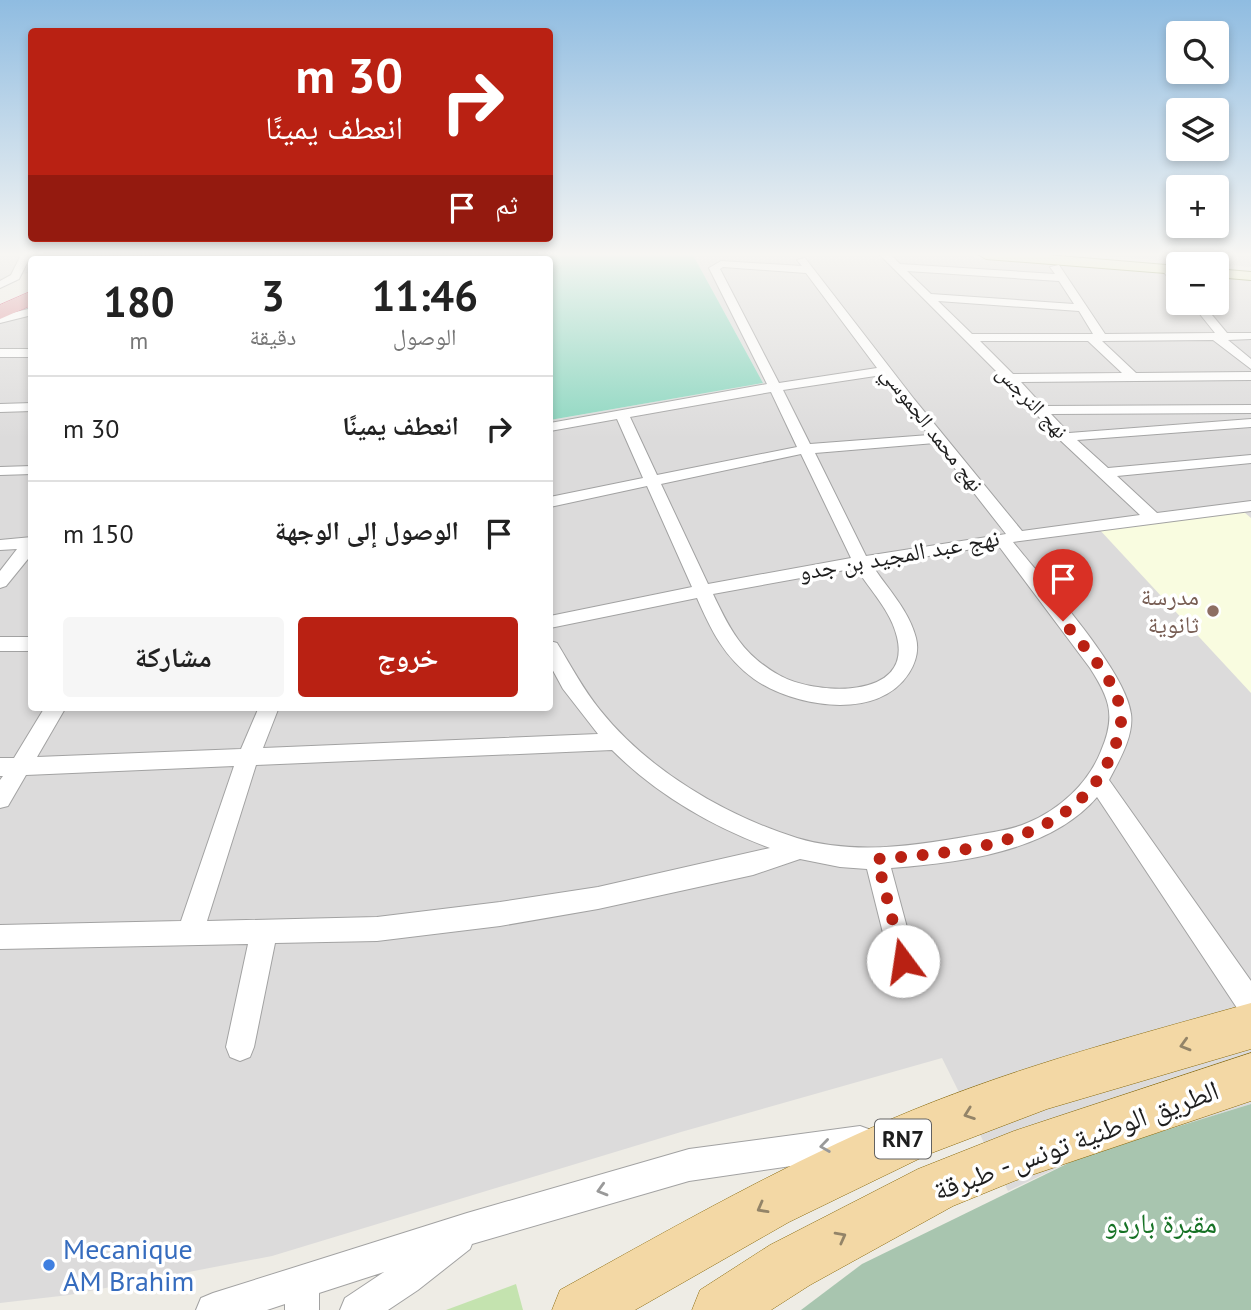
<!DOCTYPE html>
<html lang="ar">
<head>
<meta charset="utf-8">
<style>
  :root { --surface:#fff; --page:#f6f6f6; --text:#222; --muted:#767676; --line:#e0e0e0; --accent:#b92113 }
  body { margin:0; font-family:"PT Sans","Noto Naskh Arabic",sans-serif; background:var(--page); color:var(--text); direction:rtl; height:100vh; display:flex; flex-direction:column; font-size:26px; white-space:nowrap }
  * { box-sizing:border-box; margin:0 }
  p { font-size:23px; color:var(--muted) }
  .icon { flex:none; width:38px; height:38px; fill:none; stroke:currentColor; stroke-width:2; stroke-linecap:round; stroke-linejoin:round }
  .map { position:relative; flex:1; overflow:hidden; direction:ltr }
  .details { position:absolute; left:28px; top:256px; width:525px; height:455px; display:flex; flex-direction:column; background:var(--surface); border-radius:7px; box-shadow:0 4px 10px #0003; direction:rtl }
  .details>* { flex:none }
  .banner { position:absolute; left:28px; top:28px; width:525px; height:214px; border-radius:7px; box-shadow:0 4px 10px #0003; direction:rtl; background:#b92113; color:#fff; overflow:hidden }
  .fabs { position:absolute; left:1166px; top:21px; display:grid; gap:14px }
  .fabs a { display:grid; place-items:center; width:63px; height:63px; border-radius:7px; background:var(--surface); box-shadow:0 4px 10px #0003; font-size:35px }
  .pin { position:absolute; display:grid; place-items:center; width:60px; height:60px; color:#fff; margin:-72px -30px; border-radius:50% 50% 50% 0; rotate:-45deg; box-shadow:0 0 7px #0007 }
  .pin .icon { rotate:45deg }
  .me { position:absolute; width:77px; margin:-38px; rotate:346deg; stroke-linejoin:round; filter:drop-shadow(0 0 5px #0008) }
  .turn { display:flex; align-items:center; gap:24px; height:147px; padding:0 35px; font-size:32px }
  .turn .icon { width:91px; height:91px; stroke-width:2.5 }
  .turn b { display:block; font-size:49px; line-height:60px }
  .then { display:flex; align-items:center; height:66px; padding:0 35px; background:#0003; gap:14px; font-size:26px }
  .eta { display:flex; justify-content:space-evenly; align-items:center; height:119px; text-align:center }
  .eta b { font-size:42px; font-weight:800; line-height:49px }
  .button { display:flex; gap:14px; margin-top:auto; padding:14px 35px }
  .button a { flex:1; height:80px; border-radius:7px; background:var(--accent); color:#fff; font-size:28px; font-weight:800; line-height:80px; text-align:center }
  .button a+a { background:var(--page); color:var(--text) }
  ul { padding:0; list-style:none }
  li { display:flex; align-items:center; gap:21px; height:105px; padding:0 35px; border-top:2px solid var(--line) }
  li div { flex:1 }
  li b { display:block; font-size:26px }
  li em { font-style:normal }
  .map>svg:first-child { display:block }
  .residential { fill:#dcdbdb }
  .education { fill:#f9fce0 }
  .grass { fill:#c4e3af }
  .cemetery { fill:#a8c5af }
  .pitch { fill:#8ad6bf }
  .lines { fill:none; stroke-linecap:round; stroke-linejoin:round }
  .minor-casing { stroke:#a2a2a2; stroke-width:2 }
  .secondary-casing { stroke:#596a0f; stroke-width:2 }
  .primary-casing { stroke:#8a6b0e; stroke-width:1 }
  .motorway-casing { stroke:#c9355b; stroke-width:1 }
  .minor { fill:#fff; fill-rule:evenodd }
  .secondary { fill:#ecf3bd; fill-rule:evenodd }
  .primary { fill:#f3d8a5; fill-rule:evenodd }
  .motorway { fill:#de939b; fill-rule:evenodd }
  .oneway { stroke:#938468 }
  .oneway2 { stroke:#9a9a9a }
  .route { stroke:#b92113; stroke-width:12; stroke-dasharray:0 21.6 }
  .education-dot { fill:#8d6e63; stroke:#fff; stroke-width:2.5 }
  .shop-dot { fill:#3f7fe0; stroke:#fff; stroke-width:2.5 }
  .labels { text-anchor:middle; stroke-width:7; stroke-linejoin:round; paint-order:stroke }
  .far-street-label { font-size:21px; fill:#1e1e1e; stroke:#fff }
  .shield { fill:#fff; stroke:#626262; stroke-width:2 }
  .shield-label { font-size:23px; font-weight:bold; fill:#1e1e1e }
  .street-label { font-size:24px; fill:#1e1e1e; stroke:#fff }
  .education-label { font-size:24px; fill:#785e54; stroke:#fff; text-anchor:end }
  .near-street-label { font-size:28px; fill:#1e1e1e; stroke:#fff }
  .near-park-label { font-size:28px; fill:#167225; stroke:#fff }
  .near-shop-label { font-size:28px; fill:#366cbe; stroke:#fff; text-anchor:start }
</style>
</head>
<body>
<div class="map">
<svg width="1251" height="1310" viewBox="0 0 1251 1310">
  <rect width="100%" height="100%" fill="#eeece5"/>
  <g class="residential">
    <polygon points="0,255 74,255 65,259 32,259 31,271 0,285"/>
    <polygon points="693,255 949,255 1178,273 1178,303 1216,303 1216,276 1251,279 1251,1104 1085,1155 1008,1191 942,1058 681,1132 272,1256 69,1295 0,1303 0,322 31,304 32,707 550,707 550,420 763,383"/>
    <polygon points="1091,255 1251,255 1251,267 1216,264"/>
  </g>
  <polygon class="education" points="1244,512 1251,518 1251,693 1098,528"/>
  <polygon class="grass" points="516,1284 523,1310 446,1310"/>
  <polygon class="cemetery" points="1251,1104 1251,1310 801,1310 862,1264 1085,1155"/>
  <polygon class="pitch" points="222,255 693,255 763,383 550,420 550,259 227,259"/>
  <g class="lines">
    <defs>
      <g id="minor">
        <polygon points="21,255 31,255 19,279 0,288 0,281 11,275"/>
        <path d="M880,255H891L900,264L1055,274L1050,267L1059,265L1105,334L1215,333L1191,303H1202L1227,333H1251V339L1228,340L1251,359V369L1213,340L1102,341L1136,373L1251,372V380L1021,382L1043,406L1251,405V413L1051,414L1069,433L1251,419V427L1077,440L1108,468L1251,455V463L1117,476L1157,513L1251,501V511L1013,542C1043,580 1126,670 1131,714C1134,736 1119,761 1109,780L1251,981V1018L1241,1014L1097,797C1050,852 959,863 891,868L916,961L912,970L903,974L894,970L890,961L867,869L840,867L800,859L753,875L598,909L500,926L377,941L275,943L254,1047L250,1057L240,1061L230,1057L226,1047L248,944L0,949V925L181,921L234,766L26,775L8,806L0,808V780L3,776H0V758H14L45,707H66L37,757L241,749L259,707H279L263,748L598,734L563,689L550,665V641L557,643C571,666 583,689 600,710C648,770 724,815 797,838C854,855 913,846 970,836C989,832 1009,831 1027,823C1059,810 1088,784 1101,751C1116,716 1110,699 1090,668L998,545L872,565C887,588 909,610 916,638C919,650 916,662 909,673C878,722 794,707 754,679C724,657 711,630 697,598L550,628V616L692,587L647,486L550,507V497L643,478L617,419L550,431V423L767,384L709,268L721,261L802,266L797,260L805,258L914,399L1022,531L1140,515L1060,440L1006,381ZM723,267L806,273L877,368L779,383L720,269ZM907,271L1059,281L1074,304L931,294ZM938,301L1079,311L1093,334H972ZM980,341H1088L1122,373L1013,374ZM882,375L929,435L810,444L783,390ZM771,392L797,447L657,475L630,417ZM935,443L1006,534L866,556L815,453ZM801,454L851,558L708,584L661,484ZM856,568C870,590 891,611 897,637C913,701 813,695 779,675C743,655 730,630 713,594ZM612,750C656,794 711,826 770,848L598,887L500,902L377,917L207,921L256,765Z"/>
        <polygon points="1166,267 1178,277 1178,286 1161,270"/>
        <polygon points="32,308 32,315 0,323 0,316"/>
        <rect x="0" y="349" width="32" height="8"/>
        <polygon points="32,403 32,411 0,412 0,404"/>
        <polygon points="32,466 32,474 0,475 0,467"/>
        <polygon points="32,537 32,554 6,586 0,588 0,571 17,549 0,550 0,540"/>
        <rect x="0" y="637" width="32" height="14"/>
        <polygon points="860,1126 871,1130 875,1141 871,1152 860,1156 689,1181 472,1244 470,1249 418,1290 388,1310 340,1310 345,1298 384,1272 319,1293 319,1310 285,1310 285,1304 267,1310 196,1310 201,1298 213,1293 467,1213 689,1149"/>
      </g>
      <g id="secondary">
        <polygon points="979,255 1047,255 1178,266 1178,274 986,259"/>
        <polygon points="1216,269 1251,272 1251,280 1216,277"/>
      </g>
      <g id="primary">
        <path d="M1251,1003V1049L1047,1109L929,1154L789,1222L635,1310H552L560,1290C676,1226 791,1160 913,1110C1023,1065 1137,1035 1251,1003Z"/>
        <polygon points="1251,1053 1251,1101 1014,1181 953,1206 810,1285 771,1310 692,1310 700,1290 770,1245 918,1169 1014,1131"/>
      </g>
      <g id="motorway">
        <polygon points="94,255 121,255 118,259 92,259"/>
        <polygon points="134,255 164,255 161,259 132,259"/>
        <polygon points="32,291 32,305 0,319 0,305"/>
      </g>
    </defs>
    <use href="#minor" class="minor-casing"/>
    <use href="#secondary" class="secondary-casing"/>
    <use href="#primary" class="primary-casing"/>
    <use href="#motorway" class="motorway-casing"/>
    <use href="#minor" class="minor"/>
    <use href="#secondary" class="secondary"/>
    <use href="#primary" class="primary"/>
    <use href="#motorway" class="motorway"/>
  </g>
  <defs><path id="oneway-chevron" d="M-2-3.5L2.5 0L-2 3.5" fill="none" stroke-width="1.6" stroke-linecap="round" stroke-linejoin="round" transform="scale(1.75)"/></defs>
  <g class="oneway">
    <use href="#oneway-chevron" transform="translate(1185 1045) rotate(164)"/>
    <use href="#oneway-chevron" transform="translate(969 1114) rotate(160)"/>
    <use href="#oneway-chevron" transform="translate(762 1208) rotate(151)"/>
    <use href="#oneway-chevron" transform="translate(841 1237) rotate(-28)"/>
  </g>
  <g class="oneway2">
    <use href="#oneway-chevron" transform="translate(825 1146) rotate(172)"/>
    <use href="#oneway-chevron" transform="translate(602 1190) rotate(164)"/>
  </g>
  <linearGradient id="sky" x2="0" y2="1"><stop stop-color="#8fbce1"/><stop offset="0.58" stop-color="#f7f6f3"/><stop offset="1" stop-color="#f7f6f3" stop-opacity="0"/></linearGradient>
  <rect width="1251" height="439" fill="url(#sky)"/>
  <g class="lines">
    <path class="route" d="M903,961L877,859C959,852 1066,846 1108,762C1114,749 1122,732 1121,716C1119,681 1084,648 1063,621"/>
  </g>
  <circle class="education-dot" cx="1213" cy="611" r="7"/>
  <circle class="shop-dot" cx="49" cy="1265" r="7"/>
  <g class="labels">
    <g class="far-street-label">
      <text transform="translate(1032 402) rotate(46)" y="7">نهج النرجس</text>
      <text transform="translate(932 429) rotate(52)" y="7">نهج محمد الجموسي</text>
    </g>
    <rect class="shield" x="875" y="1119.5" width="56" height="39" rx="5"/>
    <g class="shield-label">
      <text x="903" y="1147">RN7</text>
    </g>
    <g class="street-label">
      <text transform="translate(899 555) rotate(-10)" y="8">نهج عبد المجيد بن جدو</text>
    </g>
    <g class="education-label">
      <text x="1199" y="605">مدرسة<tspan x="1199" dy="28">ثانوية</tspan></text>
    </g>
    <g class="near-street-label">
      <text transform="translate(1076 1140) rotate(-20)" y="10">الطريق الوطنية تونس - طبرقة</text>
    </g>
    <g class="near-park-label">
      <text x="1161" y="1233">مقبرة باردو</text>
    </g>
    <g class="near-shop-label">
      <text x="63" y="1259">Mecanique<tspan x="63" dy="32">AM Brahim</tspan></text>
    </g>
  </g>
</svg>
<div class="fabs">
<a><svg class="icon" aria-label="search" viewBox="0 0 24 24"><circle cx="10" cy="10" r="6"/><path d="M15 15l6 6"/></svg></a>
<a><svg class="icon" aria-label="layers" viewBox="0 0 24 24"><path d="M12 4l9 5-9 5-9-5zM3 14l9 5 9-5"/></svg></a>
<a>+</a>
<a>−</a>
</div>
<div class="pin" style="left:1063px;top:621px;background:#d93025"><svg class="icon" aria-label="arrive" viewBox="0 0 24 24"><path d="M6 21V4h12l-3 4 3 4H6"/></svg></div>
<svg class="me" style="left:903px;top:961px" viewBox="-20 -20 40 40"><circle r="19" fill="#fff"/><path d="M0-13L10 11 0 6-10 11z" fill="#b92113"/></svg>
<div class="banner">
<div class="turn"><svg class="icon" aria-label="right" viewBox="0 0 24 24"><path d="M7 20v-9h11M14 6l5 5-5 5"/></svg><div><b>30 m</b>انعطف يمينًا</div></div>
<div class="then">ثم<svg class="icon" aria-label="arrive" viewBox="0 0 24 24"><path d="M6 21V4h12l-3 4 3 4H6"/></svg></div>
</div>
<section class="details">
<div class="eta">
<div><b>11:46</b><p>الوصول</p></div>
<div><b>3</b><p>دقيقة</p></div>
<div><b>180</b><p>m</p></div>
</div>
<ul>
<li><svg class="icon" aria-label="right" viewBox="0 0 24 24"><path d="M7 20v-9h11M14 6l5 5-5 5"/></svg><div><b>انعطف يمينًا</b></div><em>30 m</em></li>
<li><svg class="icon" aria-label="arrive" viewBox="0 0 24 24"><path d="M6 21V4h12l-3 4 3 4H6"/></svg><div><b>الوصول إلى الوجهة</b></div><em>150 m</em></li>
</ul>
<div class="button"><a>خروج</a><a>مشاركة</a></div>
</section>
</div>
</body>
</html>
